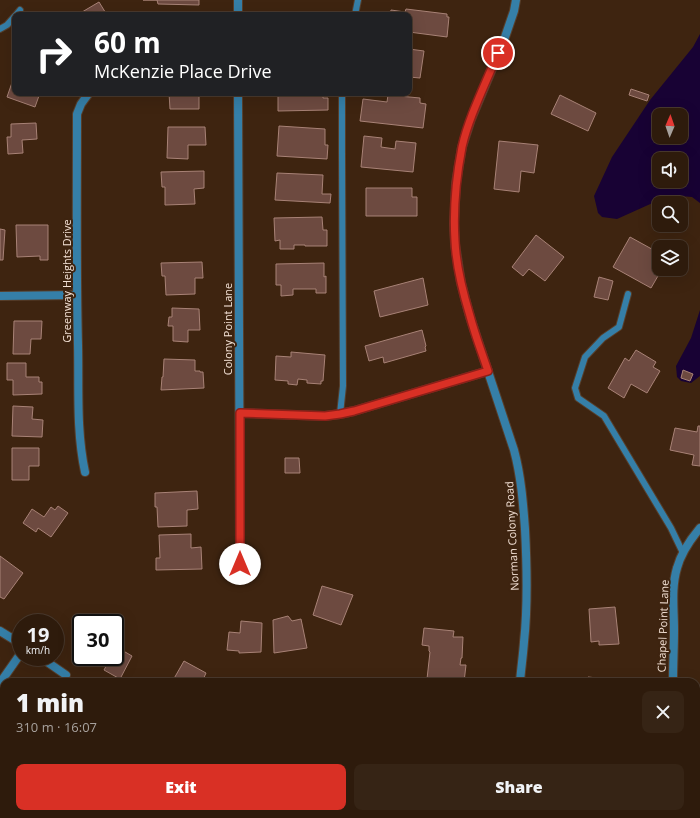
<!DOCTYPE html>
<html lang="en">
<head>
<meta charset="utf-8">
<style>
  :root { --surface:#2e1b0c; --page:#362415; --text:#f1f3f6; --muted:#a7a19d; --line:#49392d; --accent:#d93025 }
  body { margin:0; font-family:"Open Sans",sans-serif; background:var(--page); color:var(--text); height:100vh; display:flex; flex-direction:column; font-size:15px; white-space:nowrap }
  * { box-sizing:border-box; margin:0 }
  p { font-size:13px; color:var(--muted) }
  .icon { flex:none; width:22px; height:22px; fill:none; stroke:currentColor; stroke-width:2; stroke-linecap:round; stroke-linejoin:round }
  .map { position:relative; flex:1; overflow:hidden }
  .drawer { position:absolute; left:0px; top:678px; width:700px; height:140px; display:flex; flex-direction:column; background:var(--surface); border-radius:12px 12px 0 0; box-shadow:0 4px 16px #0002,0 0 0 1px var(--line) }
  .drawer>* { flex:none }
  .hud { position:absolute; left:12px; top:12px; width:400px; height:84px; border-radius:8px; box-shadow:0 4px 16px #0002,0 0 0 1px var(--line); background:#202124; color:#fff; overflow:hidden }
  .needle { width:26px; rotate:2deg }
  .tools { position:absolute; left:652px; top:108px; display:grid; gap:8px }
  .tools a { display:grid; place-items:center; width:36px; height:36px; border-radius:8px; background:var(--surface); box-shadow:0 4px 16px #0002,0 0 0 1px var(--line); font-size:20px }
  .speed { position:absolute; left:12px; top:614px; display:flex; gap:8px; font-size:20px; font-weight:700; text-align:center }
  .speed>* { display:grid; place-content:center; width:52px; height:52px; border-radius:50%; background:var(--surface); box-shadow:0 4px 16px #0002,0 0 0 1px var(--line); line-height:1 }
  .speed small { font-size:10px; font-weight:400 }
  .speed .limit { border:2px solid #111; border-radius:6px; background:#fff; color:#111 }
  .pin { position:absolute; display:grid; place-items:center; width:34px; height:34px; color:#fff; margin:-17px; border:2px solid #fff; border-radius:50%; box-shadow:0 1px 4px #0007 }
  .me { position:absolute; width:44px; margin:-22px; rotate:0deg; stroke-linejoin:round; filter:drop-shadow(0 0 3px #0008) }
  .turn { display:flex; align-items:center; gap:14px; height:84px; padding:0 16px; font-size:18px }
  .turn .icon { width:52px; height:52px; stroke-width:2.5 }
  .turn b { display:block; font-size:28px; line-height:34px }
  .round { display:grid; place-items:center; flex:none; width:42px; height:42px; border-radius:8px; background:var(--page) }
  .headline { display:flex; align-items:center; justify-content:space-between; height:68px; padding:0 16px }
  h1 { font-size:24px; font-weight:800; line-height:30px }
  .primary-button { display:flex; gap:8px; margin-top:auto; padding:8px 16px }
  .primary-button a { flex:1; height:46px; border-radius:8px; background:var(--accent); color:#fff; font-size:16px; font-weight:800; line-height:46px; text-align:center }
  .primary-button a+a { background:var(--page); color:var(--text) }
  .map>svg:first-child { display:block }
  .water { fill:#180234; fill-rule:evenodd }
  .building { fill:#6d4a40; stroke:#a88276 }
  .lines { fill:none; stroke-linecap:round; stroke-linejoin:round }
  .lane-casing { stroke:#573f2c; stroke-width:8 }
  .street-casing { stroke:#573f2c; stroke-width:10 }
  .secondary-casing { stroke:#573f2c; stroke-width:10 }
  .lane { stroke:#357fa8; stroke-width:6 }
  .street { stroke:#357fa8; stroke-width:8 }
  .secondary { stroke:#24adf0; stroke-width:8 }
  .route-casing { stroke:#8d1f18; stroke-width:10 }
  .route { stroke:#d93025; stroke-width:7 }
  .labels { text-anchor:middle; stroke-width:4; stroke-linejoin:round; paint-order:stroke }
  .street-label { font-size:11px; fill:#f4e2d6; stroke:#3e2410 }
</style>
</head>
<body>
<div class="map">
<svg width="700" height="818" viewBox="0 0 700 818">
  <rect width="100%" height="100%" fill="#3e2410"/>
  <g class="water">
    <path d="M700,34V203L692,197L680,196L657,201L617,219L602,217L598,213L594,196L612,157L650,100L693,47ZM659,115H681V137H659ZM659,159H681V181H659Z"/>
    <polygon points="700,310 700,376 691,383 681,381 677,377 676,366 691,338"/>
  </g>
  <g class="building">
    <polygon points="143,0 199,0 199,5 158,4 157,0"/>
    <polygon points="99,2 107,15 77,15"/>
    <polygon points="406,9 447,14 447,17 449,17 447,37 409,32 409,15 390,15 391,10 405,12"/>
    <polygon points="409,49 424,51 420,78 409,77"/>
    <polygon points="15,74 15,93 40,93 35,107 7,97"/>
    <polygon points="631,89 649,95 647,101 629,95"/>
    <polygon points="169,93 210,93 210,94 199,94 199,109 170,109"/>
    <polygon points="278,93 323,93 323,98 328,98 328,110 278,111"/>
    <polygon points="388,95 420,98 420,103 426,104 423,128 360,121 363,99 387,102"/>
    <polygon points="560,95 596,113 588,131 551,114"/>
    <polygon points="36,123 37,139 22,140 23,153 8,154 7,137 11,137 11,124"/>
    <polygon points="279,126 325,129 325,145 328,145 327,159 277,156"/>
    <polygon points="168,127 205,127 206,145 188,145 188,159 167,158"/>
    <polygon points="364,136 382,138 381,147 395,149 396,141 416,143 413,172 361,167"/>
    <polygon points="499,141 538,145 534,173 521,171 519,192 494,189"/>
    <polygon points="204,171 204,188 194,189 195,204 165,205 165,187 162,187 161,172"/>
    <polygon points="277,173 323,175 322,194 331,194 330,203 275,200"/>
    <polygon points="366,188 412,188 412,197 417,197 417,216 366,216"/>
    <polygon points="322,217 323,230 327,230 327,246 305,246 305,245 294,245 294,249 280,249 280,240 275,241 274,218"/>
    <polygon points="16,225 48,225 48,260 40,260 40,256 17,257"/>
    <polygon points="0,229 5,230 3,260 0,260"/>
    <polygon points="536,235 564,257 545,281 529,269 523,276 512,267"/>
    <polygon points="630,237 659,253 659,269 662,269 651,288 613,267"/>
    <polygon points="202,262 203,278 195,278 195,294 166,295 165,276 162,276 161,263"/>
    <polygon points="324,263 324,277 326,276 326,293 316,293 316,289 293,289 293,295 281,296 281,285 276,285 276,264"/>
    <polygon points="599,277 613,281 608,300 594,297"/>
    <polygon points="423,278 428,305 380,317 374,291"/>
    <polygon points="172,308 199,309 200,330 188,330 188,342 173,341 173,326 168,326 169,317 172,317"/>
    <polygon points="14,321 42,321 41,339 31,339 30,354 13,354"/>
    <polygon points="422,330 426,346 425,347 426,351 384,363 383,357 369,361 365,346"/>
    <polygon points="636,350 656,362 653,367 660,371 647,393 631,384 624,398 608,388 625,358 629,361"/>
    <polygon points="291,352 325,355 323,381 321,381 321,384 307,383 307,380 298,379 297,385 288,384 288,381 275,380 276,356 291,357"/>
    <polygon points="164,359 195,360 195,371 200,371 200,372 203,372 204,388 161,390 162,377 163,377"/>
    <polygon points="7,363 26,363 26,377 39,377 39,382 42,382 42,394 13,395 13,380 7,380"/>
    <polygon points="683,370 693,374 690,381 681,378"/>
    <polygon points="13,406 33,407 32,419 43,420 42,437 12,436"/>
    <polygon points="698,426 700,426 700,466 692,465 694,455 670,450 675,428 697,432"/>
    <polygon points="12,448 39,448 39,466 29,466 29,480 12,480"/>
    <polygon points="285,458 299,458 300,473 285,473"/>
    <polygon points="197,491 198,509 187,510 187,526 158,527 157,507 155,507 155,493"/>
    <polygon points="58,506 68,513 51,537 38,528 36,532 23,523 32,509 44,517 51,507 55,510"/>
    <polygon points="191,534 191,548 201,547 202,569 156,570 156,558 160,558 159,535"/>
    <polygon points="0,556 23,573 4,599 0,597"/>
    <polygon points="322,586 353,595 341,625 313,615"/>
    <polygon points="615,607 619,644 599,645 599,641 591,642 589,609"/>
    <polygon points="288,616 292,621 301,619 307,648 274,653 273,620"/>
    <polygon points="241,621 262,623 261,652 239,653 239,651 227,650 229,632 240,633"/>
    <polygon points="424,628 454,631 453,637 463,637 462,658 461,658 460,665 466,665 464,682 453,682 427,679 430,652 429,651 429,646 422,645"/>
    <polygon points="120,649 132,656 120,679 104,670 111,657 115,657 115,654 117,655"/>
    <polygon points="184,661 206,673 202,682 172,682"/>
    <polygon points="588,677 616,680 615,682 588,682"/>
    <polygon points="322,814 356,814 355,818 324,818 321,817"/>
  </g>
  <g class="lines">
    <defs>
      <g id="lane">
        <polyline points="16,15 20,10"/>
        <polyline points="355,15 358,0"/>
        <polyline points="0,29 7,25 15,16"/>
        <polyline points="628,294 619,327 603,338 585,357 575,388 578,398 604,416 671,528 683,553"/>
        <polyline points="340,414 343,386 342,153 342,93"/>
      </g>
      <g id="street">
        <path d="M516,0L514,11L504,40L471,119L462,147L456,183L454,224L455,244L461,283L470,317L514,450C521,476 523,502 525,529C527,567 528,605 524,642C523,656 521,669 520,682"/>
        <polyline points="238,15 238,0"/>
        <polyline points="238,93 240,564"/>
        <polyline points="0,296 77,295"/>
        <polyline points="240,413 325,416 340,414 354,411 488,371"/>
        <path d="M85,472C76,430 79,387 78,345C76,268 77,191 77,114L81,104L89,93"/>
        <polyline points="0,631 21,644"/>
        <polyline points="40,657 66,675"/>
        <path d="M673,682C673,665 674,647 674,630C674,609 671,588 677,568C681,553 690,540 700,528"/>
        <polyline points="0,683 21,653"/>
        <polyline points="696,709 700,709"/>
        <polyline points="503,818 504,814"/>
        <polyline points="670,818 671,814"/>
      </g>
      <g id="secondary">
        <polyline points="0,785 4,788"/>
        <polyline points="37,814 42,818"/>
      </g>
    </defs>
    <use href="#lane" class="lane-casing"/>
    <use href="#street" class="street-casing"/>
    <use href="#secondary" class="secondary-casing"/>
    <use href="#lane" class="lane"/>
    <use href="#street" class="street"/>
    <use href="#secondary" class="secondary"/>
  </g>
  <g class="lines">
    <defs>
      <path id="route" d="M240,564V413L325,416L340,414L354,411L488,371C482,353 475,335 470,316C463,293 456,265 455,241C453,210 456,178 462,147C469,116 486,83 498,53"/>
    </defs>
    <use href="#route" class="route-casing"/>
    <use href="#route" class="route"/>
  </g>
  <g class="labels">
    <g class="street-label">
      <text transform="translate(67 281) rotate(-90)" y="4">Greenway Heights Drive</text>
      <text transform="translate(228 329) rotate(-90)" y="4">Colony Point Lane</text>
      <text transform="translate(512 536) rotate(-93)" y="4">Norman Colony Road</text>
      <text transform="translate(663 626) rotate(-88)" y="4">Chapel Point Lane</text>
    </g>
  </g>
</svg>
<div class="tools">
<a><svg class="needle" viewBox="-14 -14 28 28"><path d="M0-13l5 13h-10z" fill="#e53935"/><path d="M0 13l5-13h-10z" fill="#a7a19d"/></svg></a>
<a><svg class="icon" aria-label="sound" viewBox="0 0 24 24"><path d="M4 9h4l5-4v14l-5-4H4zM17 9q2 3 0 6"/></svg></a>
<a><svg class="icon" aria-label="search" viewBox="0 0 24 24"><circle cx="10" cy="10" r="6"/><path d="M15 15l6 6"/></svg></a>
<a><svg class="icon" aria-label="layers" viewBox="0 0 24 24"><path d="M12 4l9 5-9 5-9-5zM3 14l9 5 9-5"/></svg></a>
</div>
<div class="speed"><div>19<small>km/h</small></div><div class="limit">30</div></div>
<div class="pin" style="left:498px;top:53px;background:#d93025"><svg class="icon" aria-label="arrive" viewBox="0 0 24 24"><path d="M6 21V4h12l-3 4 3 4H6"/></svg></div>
<svg class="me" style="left:240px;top:564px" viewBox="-20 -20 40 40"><circle r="19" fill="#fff"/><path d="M0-13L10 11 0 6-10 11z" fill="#d93025"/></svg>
<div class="hud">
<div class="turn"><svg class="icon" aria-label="right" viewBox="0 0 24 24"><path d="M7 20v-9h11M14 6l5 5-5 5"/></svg><div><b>60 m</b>McKenzie Place Drive</div></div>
</div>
<section class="drawer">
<div class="headline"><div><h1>1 min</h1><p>310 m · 16:07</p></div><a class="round"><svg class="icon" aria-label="close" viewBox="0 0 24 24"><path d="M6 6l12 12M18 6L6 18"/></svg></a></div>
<div class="primary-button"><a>Exit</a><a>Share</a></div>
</section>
</div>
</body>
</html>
